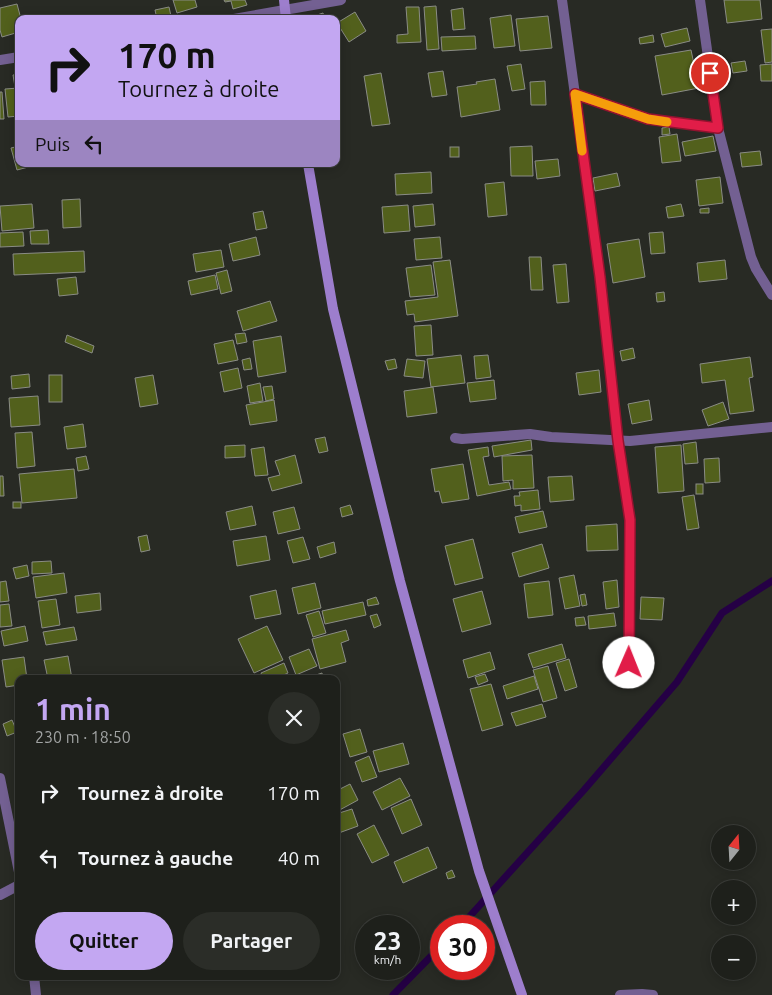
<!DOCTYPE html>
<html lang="fr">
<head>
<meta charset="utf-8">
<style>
  :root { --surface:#1e201b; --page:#2b2d28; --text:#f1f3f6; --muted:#a1a3a3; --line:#3c3e3a; --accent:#c3a7f2 }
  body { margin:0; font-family:Ubuntu,sans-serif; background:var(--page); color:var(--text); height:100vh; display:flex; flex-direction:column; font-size:19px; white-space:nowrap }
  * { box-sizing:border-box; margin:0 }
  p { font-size:16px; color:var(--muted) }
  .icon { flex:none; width:28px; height:28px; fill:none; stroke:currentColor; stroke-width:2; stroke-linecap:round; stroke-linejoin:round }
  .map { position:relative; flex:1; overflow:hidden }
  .panel { position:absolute; left:15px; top:675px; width:325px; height:305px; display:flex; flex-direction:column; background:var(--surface); border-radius:10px; box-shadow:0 2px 12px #0003,0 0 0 1px var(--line) }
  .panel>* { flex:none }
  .guide { position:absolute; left:15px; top:15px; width:325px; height:152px; border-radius:10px; box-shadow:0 2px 12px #0003,0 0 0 1px var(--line); background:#c3a7f2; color:#111; overflow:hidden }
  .needle { width:32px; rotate:18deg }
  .controls { position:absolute; left:711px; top:825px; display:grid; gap:10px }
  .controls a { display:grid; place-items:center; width:45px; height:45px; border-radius:50%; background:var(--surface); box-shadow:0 2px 12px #0003,0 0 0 1px var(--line); font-size:25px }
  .speed { position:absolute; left:355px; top:915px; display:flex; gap:10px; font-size:25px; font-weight:700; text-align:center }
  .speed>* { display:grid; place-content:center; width:65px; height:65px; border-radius:50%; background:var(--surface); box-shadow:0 2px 12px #0003,0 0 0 1px var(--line); line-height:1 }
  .speed small { font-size:12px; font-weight:400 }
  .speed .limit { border:8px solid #d22; background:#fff; color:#111 }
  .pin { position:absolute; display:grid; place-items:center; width:42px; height:42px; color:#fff; margin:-21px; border:2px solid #fff; border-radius:50%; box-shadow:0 1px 5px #0007 }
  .me { position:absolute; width:55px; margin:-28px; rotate:1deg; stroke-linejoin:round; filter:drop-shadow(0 0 4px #0008) }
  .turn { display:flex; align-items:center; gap:18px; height:105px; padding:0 20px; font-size:22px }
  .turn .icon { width:65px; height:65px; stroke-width:2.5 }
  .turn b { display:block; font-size:35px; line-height:42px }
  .then { display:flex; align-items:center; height:48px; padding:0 20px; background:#0003; gap:10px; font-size:19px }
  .round { display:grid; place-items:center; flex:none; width:52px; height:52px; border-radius:26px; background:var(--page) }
  .headline { display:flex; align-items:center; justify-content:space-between; height:85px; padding:0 20px }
  h1 { font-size:30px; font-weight:700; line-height:38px; color:var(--accent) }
  .cta { display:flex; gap:10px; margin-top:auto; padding:10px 20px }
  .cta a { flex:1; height:58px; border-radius:30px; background:var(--accent); color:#111; font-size:20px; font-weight:700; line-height:58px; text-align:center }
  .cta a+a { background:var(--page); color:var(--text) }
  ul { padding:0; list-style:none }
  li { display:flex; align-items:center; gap:15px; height:65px; padding:0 20px }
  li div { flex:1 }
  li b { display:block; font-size:19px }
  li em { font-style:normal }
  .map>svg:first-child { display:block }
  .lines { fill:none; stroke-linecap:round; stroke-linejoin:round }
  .stream { stroke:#250045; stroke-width:7 }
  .building { fill:#52601c; stroke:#8a8c85 }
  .minor { stroke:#736092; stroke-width:10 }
  .secondary { stroke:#9d7ecd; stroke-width:10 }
  .route-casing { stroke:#92132f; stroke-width:12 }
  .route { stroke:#e11d48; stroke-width:9 }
  .slow { stroke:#f59e0b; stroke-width:9 }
</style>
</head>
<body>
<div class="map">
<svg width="772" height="995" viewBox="0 0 772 995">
  <rect width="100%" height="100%" fill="#282a24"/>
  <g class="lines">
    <g class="stream">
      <polyline points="461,926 584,790 677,682 722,613 772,581"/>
      <polyline points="393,995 441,946"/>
    </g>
  </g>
  <g class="building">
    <polygon points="173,0 195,0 197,7 177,13"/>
    <polygon points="224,0 245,0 247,5 233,9 231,1 225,2"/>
    <polygon points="724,0 760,0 762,19 727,23"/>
    <polygon points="17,4 21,19 19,19 19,32 2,37 0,30 0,8"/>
    <polygon points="436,6 439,49 427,50 424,7"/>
    <polygon points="169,7 171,16 157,19 155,10"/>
    <polygon points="406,7 419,7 421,42 397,43 397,35 408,34"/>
    <polygon points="463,8 465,29 453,30 451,10"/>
    <polygon points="355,12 366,31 349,42 337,23"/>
    <polygon points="323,13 325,19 314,19 314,16"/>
    <polygon points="511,15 515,46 494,48 490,18"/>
    <polygon points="548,16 552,48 520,51 516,19"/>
    <polygon points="687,28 690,41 665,47 661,34"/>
    <polygon points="772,29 772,62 765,63 761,30"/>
    <polygon points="653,35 654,42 640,44 639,38"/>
    <polygon points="475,36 476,49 442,51 441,37"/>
    <polygon points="691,50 699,88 662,95 655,56"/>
    <polygon points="745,61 747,71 733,73 731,63"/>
    <polygon points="521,64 525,89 512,91 507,66"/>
    <polygon points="772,64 772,81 761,81 760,65"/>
    <polygon points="443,71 447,95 432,97 428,73"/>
    <polygon points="381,73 390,124 372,126 364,76"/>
    <polygon points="19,74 19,86 15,87 13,75"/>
    <polygon points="495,79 500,110 461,117 457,87 477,84 476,82"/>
    <polygon points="545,81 546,105 531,105 530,82"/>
    <polygon points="19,88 19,116 8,117 5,89"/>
    <polygon points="0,92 2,92 4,119 0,119"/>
    <polygon points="669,127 670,134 662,135 662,128"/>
    <polygon points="677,134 681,161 662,163 659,137"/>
    <polygon points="713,136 716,151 685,156 682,142"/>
    <polygon points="19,146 19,164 36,165 17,170 11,148"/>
    <polygon points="532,146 533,176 511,176 510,147"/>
    <rect x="450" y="147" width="9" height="10"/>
    <polygon points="760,151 762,165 742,167 740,153"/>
    <polygon points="558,159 560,176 537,179 535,161"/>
    <polygon points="431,172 432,193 396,195 395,174"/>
    <polygon points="617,173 620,186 595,191 593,178"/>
    <polygon points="720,177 723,203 699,206 696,180"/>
    <polygon points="504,182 507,215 488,217 485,184"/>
    <polygon points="80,199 81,227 63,228 62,200"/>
    <polygon points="32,204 34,228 2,231 0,206"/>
    <polygon points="433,204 435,225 415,227 413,206"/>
    <polygon points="681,204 684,216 668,218 666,207"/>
    <polygon points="408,205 410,231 384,233 382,207"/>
    <polygon points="709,208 709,213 700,213 700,209"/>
    <polygon points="263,211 267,228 256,230 253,213"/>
    <polygon points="48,230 49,244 31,244 30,231"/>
    <polygon points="23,232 24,246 0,247 0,233"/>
    <polygon points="663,232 665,253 651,254 649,233"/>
    <polygon points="256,237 260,255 233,261 229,244"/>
    <polygon points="440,237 442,258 416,260 414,239"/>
    <polygon points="639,239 645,277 613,283 607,244"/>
    <polygon points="221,250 224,267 196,272 193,254"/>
    <polygon points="84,251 85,272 14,275 13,254"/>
    <polygon points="529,257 541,257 543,290 531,290"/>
    <polygon points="450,260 458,316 415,322 414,314 407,315 405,301 438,297 433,262"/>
    <polygon points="725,260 727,279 699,282 697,263"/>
    <polygon points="566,264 569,302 557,303 553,265"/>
    <polygon points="431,265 435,295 410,297 406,268"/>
    <polygon points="227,270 232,291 221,294 216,273"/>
    <polygon points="215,275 218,289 191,295 188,281"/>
    <polygon points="76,277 78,294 59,296 57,279"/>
    <polygon points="664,292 665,301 657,302 656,293"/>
    <polygon points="270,301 277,321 243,331 237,311"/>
    <polygon points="431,325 433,355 416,356 414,326"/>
    <polygon points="245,333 247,342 237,344 235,334"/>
    <polygon points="67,335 94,346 92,353 65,342"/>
    <polygon points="281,336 286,372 258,377 253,341"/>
    <polygon points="233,340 238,360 218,364 214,344"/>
    <polygon points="633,348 635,358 622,361 620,351"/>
    <polygon points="461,355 465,383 431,387 427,359"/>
    <polygon points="488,355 491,377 476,379 474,356"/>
    <polygon points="750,357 753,377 749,378 754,411 730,414 725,380 702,383 700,364"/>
    <polygon points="250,358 252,369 244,370 242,360"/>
    <polygon points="395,359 397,368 388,370 385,361"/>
    <polygon points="407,359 425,361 423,378 404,376"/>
    <polygon points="238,368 242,388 224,392 220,372"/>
    <polygon points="599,370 601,392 579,395 576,373"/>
    <polygon points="29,374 30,387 12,389 11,376"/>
    <rect x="49" y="375" width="13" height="27"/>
    <polygon points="153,375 158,404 140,407 135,378"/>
    <polygon points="494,380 496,399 470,402 467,383"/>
    <polygon points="260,383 263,401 250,403 247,386"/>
    <polygon points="272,386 274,399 266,401 263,387"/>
    <polygon points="433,387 437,413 407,417 404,391"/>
    <polygon points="38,396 40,425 11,427 9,398"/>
    <polygon points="274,400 277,421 250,425 246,405"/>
    <polygon points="649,400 652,420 632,424 628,404"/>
    <polygon points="723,402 729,419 708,426 702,410"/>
    <polygon points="83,424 86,447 67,449 64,427"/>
    <polygon points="32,432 35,466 17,468 15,433"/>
    <polygon points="325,437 328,451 319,453 315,439"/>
    <polygon points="531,440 532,450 494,457 492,446"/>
    <polygon points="696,442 698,463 685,464 683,444"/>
    <polygon points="245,445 245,457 225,458 225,446"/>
    <polygon points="681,445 684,491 658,493 655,447"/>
    <polygon points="264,447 268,475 255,476 251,449"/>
    <polygon points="488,447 489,456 483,457 489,485 509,482 511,489 477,496 468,450"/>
    <polygon points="295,455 302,483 272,491 268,478 280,475 275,461"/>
    <polygon points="532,455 534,488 513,489 513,480 503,481 502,456"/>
    <polygon points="86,456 89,469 78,471 76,458"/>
    <polygon points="719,458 720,482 705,483 704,459"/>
    <polygon points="463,464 469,499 442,503 439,491 435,492 431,469"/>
    <polygon points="74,469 77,498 22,503 19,474"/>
    <polygon points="0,476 3,476 4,496 0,496"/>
    <polygon points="572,476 574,500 550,502 548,477"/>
    <rect x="696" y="484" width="7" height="10"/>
    <polygon points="538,490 540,509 521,511 521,505 515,506 514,496 520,496 519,492"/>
    <polygon points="694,495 699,528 687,530 682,497"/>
    <rect x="13" y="502" width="8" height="6"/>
    <polygon points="350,505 353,514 342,517 340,508"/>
    <polygon points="252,506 256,525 230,530 226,512"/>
    <polygon points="294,507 300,529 278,534 273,512"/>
    <polygon points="543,511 547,527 519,533 515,517"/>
    <polygon points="617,524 618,550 587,551 586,526"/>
    <polygon points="147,535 150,550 141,552 138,537"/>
    <polygon points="266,536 270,560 237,566 233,541"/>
    <polygon points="303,537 310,559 293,563 287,541"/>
    <polygon points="473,539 483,578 455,585 445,546"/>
    <polygon points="334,542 336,553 320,558 317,547"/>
    <polygon points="542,544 549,568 519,577 512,553"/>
    <polygon points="51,561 52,573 32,574 32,562"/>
    <polygon points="27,565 29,576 16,579 13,568"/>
    <polygon points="64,573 67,593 36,598 33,577"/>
    <polygon points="574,575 580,606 565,609 559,578"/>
    <polygon points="617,580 619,607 606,609 603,582"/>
    <polygon points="6,581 9,601 0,602 0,582"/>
    <polygon points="549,581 553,615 528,618 524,584"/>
    <polygon points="315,583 321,608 298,614 292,588"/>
    <polygon points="276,590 281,614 255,619 250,596"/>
    <polygon points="482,591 491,624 462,632 453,599"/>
    <polygon points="100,593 101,610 77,613 75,596"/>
    <polygon points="585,594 587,605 582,606 580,595"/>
    <polygon points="376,597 379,604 368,606 367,600"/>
    <polygon points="641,597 664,598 662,620 640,619"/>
    <polygon points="56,599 60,625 42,628 38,601"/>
    <polygon points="363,602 366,615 325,624 322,611"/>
    <polygon points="9,604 12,626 0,627 0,605"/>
    <polygon points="319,611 326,633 313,637 306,615"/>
    <polygon points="614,613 616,626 589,629 588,616"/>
    <polygon points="377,614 381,625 374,628 370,616"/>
    <polygon points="584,617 586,625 576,626 575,618"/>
    <polygon points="25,626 28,641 4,646 1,631"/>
    <polygon points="267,626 283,660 254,673 238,639"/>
    <polygon points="74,627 77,640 46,645 43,632"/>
    <polygon points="346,630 349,640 341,643 346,662 320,669 312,639"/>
    <polygon points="562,644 566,658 533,668 528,654"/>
    <polygon points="309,649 317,666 296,675 289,657"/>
    <polygon points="490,652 495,669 468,678 463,660"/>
    <polygon points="68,656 72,679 48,679 44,660"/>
    <polygon points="24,657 27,679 19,679 19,685 6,687 2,660"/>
    <polygon points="569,659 577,687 565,691 556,663"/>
    <polygon points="284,663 288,673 275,679 263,679 261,673"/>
    <polygon points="548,666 557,698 543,702 533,670"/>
    <polygon points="322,673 323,679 314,679 313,676"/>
    <polygon points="485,674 488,681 478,685 475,677"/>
    <polygon points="534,676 538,689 507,699 503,686"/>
    <polygon points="491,684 503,725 482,731 470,689"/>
    <polygon points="542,704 546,717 516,726 511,713"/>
    <polygon points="12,720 17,732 7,736 3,724"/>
    <polygon points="360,729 367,752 350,757 343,734"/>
    <polygon points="403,743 409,764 379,772 373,751"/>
    <polygon points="369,756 377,777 362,782 355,762"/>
    <polygon points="400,778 410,796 382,810 373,792"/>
    <polygon points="350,784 358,800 336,812 336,791"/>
    <polygon points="411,799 422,825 402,834 391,808"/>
    <polygon points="352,809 358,826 336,834 336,814"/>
    <polygon points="374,825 389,855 372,863 357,834"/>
    <polygon points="428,847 437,868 403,883 394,862"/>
    <polygon points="452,870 455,877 448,879 446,873"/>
  </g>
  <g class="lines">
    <g class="minor">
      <polyline points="562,0 600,277 618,441 630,520 629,663"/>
      <polyline points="700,0 718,128 751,257 756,269 772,295"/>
      <polyline points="234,19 341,0"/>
      <polyline points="0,60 19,57"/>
      <polyline points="575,94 648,119 718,128"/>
      <polyline points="455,438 462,439 530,434 551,437 630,441 772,427"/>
      <polyline points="0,778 19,872"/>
      <polyline points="0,895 19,885"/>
      <polyline points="34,976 36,995"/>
      <polyline points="620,995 642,994 653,995"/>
    </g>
    <g class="secondary">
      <polyline points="284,0 286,19"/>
      <polyline points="308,164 333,309 400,581 479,871 522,995"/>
    </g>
  </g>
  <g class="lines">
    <defs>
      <polyline id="route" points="629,663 630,520 618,441 600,277 575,94 648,119 718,128 710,73"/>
    </defs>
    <use href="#route" class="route-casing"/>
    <use href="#route" class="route"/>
    <polyline class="slow" points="582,151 575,94 648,119 667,122"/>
  </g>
</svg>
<div class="controls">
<a><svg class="needle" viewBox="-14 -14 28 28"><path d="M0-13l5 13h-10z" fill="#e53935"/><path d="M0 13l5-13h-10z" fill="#a1a3a3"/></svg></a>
<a>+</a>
<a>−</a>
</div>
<div class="speed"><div>23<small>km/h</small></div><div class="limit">30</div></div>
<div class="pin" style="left:710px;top:73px;background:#d93025"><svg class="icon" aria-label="arrive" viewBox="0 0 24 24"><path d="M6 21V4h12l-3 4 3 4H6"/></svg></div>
<svg class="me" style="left:629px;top:663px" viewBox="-20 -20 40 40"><circle r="19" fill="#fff"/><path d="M0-13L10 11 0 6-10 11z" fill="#e11d48"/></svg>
<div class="guide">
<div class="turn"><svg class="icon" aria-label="right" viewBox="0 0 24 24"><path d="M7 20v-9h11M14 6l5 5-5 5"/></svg><div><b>170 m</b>Tournez à droite</div></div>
<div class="then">Puis<svg class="icon" aria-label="left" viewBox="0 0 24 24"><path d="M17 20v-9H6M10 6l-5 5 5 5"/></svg></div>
</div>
<section class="panel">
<div class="headline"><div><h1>1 min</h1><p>230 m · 18:50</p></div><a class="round"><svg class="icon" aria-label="close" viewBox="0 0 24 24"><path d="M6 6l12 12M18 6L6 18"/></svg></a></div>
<ul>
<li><svg class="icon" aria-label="right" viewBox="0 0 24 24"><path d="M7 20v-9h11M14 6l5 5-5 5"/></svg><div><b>Tournez à droite</b></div><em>170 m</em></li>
<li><svg class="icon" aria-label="left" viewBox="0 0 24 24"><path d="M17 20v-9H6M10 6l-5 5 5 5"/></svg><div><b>Tournez à gauche</b></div><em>40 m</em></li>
</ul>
<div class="cta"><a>Quitter</a><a>Partager</a></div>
</section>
</div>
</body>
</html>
